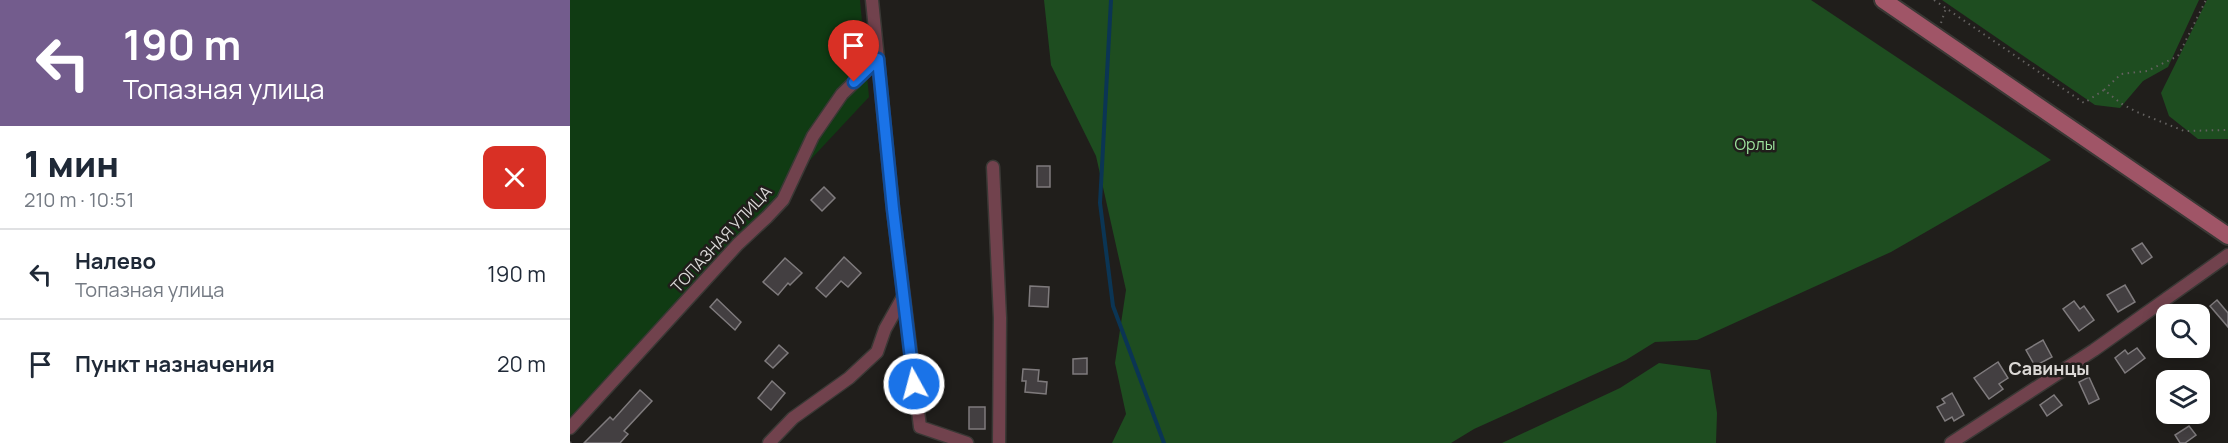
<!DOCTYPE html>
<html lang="ru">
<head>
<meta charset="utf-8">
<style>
  :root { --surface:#fff; --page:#f6f6f7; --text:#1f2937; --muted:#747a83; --line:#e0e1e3 }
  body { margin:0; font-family:Manrope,sans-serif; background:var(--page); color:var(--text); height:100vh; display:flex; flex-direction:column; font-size:22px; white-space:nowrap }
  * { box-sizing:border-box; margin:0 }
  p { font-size:20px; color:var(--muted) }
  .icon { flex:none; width:33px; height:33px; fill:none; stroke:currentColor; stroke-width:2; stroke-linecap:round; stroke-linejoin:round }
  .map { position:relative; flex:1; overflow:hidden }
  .sheet { display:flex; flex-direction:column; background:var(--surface); width:570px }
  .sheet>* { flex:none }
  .top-card { background:#735c8d; color:#fff; overflow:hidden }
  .controls { position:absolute; left:1586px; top:304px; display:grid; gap:12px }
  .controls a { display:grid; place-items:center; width:54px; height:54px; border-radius:12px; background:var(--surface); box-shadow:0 3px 15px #0003; font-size:30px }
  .pin { position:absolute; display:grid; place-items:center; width:51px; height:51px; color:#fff; margin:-62px -26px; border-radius:50% 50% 50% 0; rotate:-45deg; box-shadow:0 0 6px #0007 }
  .pin .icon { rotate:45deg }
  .me { position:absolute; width:66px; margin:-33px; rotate:353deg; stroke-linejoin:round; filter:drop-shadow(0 0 4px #0008) }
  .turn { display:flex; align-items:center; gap:21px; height:126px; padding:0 24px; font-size:27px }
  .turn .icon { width:78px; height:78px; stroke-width:2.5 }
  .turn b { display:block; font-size:42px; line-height:51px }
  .round { display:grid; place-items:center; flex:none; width:63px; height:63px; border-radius:12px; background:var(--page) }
  .head { display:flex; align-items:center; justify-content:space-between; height:102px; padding:0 24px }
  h1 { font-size:36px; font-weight:800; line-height:45px }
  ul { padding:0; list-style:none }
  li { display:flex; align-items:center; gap:18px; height:90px; padding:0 24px; border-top:2px solid var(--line) }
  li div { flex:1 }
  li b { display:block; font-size:22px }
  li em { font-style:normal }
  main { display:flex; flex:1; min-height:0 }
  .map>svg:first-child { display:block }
  .green { fill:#103b13 }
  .forest { fill:#1e4d20 }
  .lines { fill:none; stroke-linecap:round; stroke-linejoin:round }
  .stream { stroke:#0b3554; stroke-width:4 }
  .building { fill:#433f41; stroke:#7f7b7d; stroke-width:1.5 }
  .minor-casing { stroke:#3a3835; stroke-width:15 }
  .secondary-casing { stroke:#3a3835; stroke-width:20 }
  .path { stroke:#646260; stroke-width:2; stroke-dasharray:1.5 4.5; stroke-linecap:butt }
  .minor { stroke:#71424d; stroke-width:12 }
  .secondary { stroke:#a05567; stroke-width:16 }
  .route-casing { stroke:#114b97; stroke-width:15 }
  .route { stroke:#1a73e8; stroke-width:10 }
  .labels { text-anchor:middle; stroke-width:5; stroke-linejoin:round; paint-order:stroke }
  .park-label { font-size:16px; fill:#9de39d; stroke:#201e1b }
  .street-label { font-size:16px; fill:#dad8d7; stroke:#201e1b }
  .neighbourhood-label { font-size:18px; font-weight:bold; fill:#dcd9d6; stroke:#201e1b }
</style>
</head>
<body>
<main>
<section class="sheet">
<div class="top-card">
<div class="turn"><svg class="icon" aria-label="left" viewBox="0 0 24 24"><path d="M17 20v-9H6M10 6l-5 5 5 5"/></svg><div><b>190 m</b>Топазная улица</div></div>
</div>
<div class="head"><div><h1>1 мин</h1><p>210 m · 10:51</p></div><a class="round" style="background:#d93025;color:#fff"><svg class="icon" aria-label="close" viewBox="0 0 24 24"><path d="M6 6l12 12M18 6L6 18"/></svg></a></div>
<ul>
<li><svg class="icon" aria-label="left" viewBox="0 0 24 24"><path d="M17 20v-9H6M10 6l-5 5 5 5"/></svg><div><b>Налево</b><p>Топазная улица</p></div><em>190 m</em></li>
<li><svg class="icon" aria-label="arrive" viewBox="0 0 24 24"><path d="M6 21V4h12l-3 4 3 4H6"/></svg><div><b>Пункт назначения</b></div><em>20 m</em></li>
</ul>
</section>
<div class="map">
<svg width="1658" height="443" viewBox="0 0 1658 443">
  <rect width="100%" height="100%" fill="#201e1b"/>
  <polygon class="green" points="0,0 290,0 299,97 0,417"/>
  <g class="forest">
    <polygon points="474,0 1241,0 1481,160 1321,252 1127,340 1085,342 1056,360 904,429 881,443 542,443 556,414 545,363 556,290 526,156 481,65"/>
    <polygon points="1372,0 1629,0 1598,67 1573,81 1550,108 1525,105"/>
    <polygon points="1637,0 1658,0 1658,139 1628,139 1599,116 1591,93"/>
    <polygon points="1089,363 1140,370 1147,413 1146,443 932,443 1050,388"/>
  </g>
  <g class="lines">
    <polyline class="stream" points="541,0 530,203 543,306 594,443"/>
  </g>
  <g class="building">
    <rect x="467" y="166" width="13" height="21"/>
    <polygon points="254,187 265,198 252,211 241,200"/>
    <polygon points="1572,243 1582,257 1572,264 1562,249"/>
    <polygon points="274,257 291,273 278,287 271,281 256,297 246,288"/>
    <polygon points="215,258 232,273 220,285 218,283 208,295 193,282"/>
    <polygon points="1555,285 1565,302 1548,312 1537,295"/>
    <polygon points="460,286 479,287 478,307 459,306"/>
    <polygon points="147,299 171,322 165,330 140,307"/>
    <polygon points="1647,300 1658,313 1658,327 1640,306"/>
    <polygon points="1504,301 1510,309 1514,306 1524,320 1509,331 1493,309"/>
    <polygon points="1473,340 1482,357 1465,366 1456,350"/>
    <polygon points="209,345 218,353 203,368 195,361"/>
    <polygon points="1567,348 1575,358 1555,373 1545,358 1555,350 1558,354"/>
    <polygon points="517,358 517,374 503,374 503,359"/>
    <polygon points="1428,362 1438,378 1429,384 1433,389 1419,399 1404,378"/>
    <polygon points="453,369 469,370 468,381 477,382 476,394 455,392 456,381 452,381"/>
    <polygon points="1519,377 1529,399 1519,404 1509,382"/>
    <polygon points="202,381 215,393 201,410 188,398"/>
    <polygon points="70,390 82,401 54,431 58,434 50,443 14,443 40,417 43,420"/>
    <polygon points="1382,393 1394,415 1384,421 1382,417 1375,421 1367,407 1375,403 1372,399"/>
    <polygon points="1484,395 1492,405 1477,416 1470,405"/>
    <rect x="399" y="407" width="16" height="22"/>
    <polygon points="1619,426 1626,435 1615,443 1610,443 1605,435"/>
  </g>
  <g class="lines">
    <defs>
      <g id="minor">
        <polyline points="302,0 323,209 350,427 397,443"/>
        <polyline points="423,167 430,318 429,443"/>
        <polyline points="0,428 168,244 197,217 213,200 243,136 272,94 308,59"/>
        <polyline points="199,443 223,418 279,378 307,352 315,329 333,297"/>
        <polyline points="1381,443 1524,350 1658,255"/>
      </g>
      <polyline id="secondary" points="1313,0 1658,236"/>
    </defs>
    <use href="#minor" class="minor-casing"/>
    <use href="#secondary" class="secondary-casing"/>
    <g class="path">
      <polyline points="1364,0 1514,103 1534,90 1552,104 1567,112 1614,131 1658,130"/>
      <polyline points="1371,23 1376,8"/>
      <polyline points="1534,90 1551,74 1577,71 1608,56 1636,0"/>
      <polyline points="0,442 1,443"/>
    </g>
    <use href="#minor" class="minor"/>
    <use href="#secondary" class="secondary"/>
  </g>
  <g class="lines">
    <defs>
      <polyline id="route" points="284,82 308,59 323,209 344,384"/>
    </defs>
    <use href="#route" class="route-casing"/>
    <use href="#route" class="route"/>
  </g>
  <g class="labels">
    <g class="park-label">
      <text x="1185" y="150">Орлы</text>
    </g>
    <g class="street-label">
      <text transform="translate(151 239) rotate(-47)" y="6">ТОПАЗНАЯ УЛИЦА</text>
    </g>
    <g class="neighbourhood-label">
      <text x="1479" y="375">Савинцы</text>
    </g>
  </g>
</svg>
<div class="controls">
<a><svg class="icon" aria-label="search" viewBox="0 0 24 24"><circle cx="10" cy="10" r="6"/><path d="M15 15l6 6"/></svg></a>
<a><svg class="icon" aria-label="layers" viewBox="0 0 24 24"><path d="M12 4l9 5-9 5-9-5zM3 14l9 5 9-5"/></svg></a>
</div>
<div class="pin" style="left:284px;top:82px;background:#d93025"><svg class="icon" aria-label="arrive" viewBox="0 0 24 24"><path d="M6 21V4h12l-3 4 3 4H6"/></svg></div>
<svg class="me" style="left:344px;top:384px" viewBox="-20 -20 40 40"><circle r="17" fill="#1a73e8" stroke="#fff" stroke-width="3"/><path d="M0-11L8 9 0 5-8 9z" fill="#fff"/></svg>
</div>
</main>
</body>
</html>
